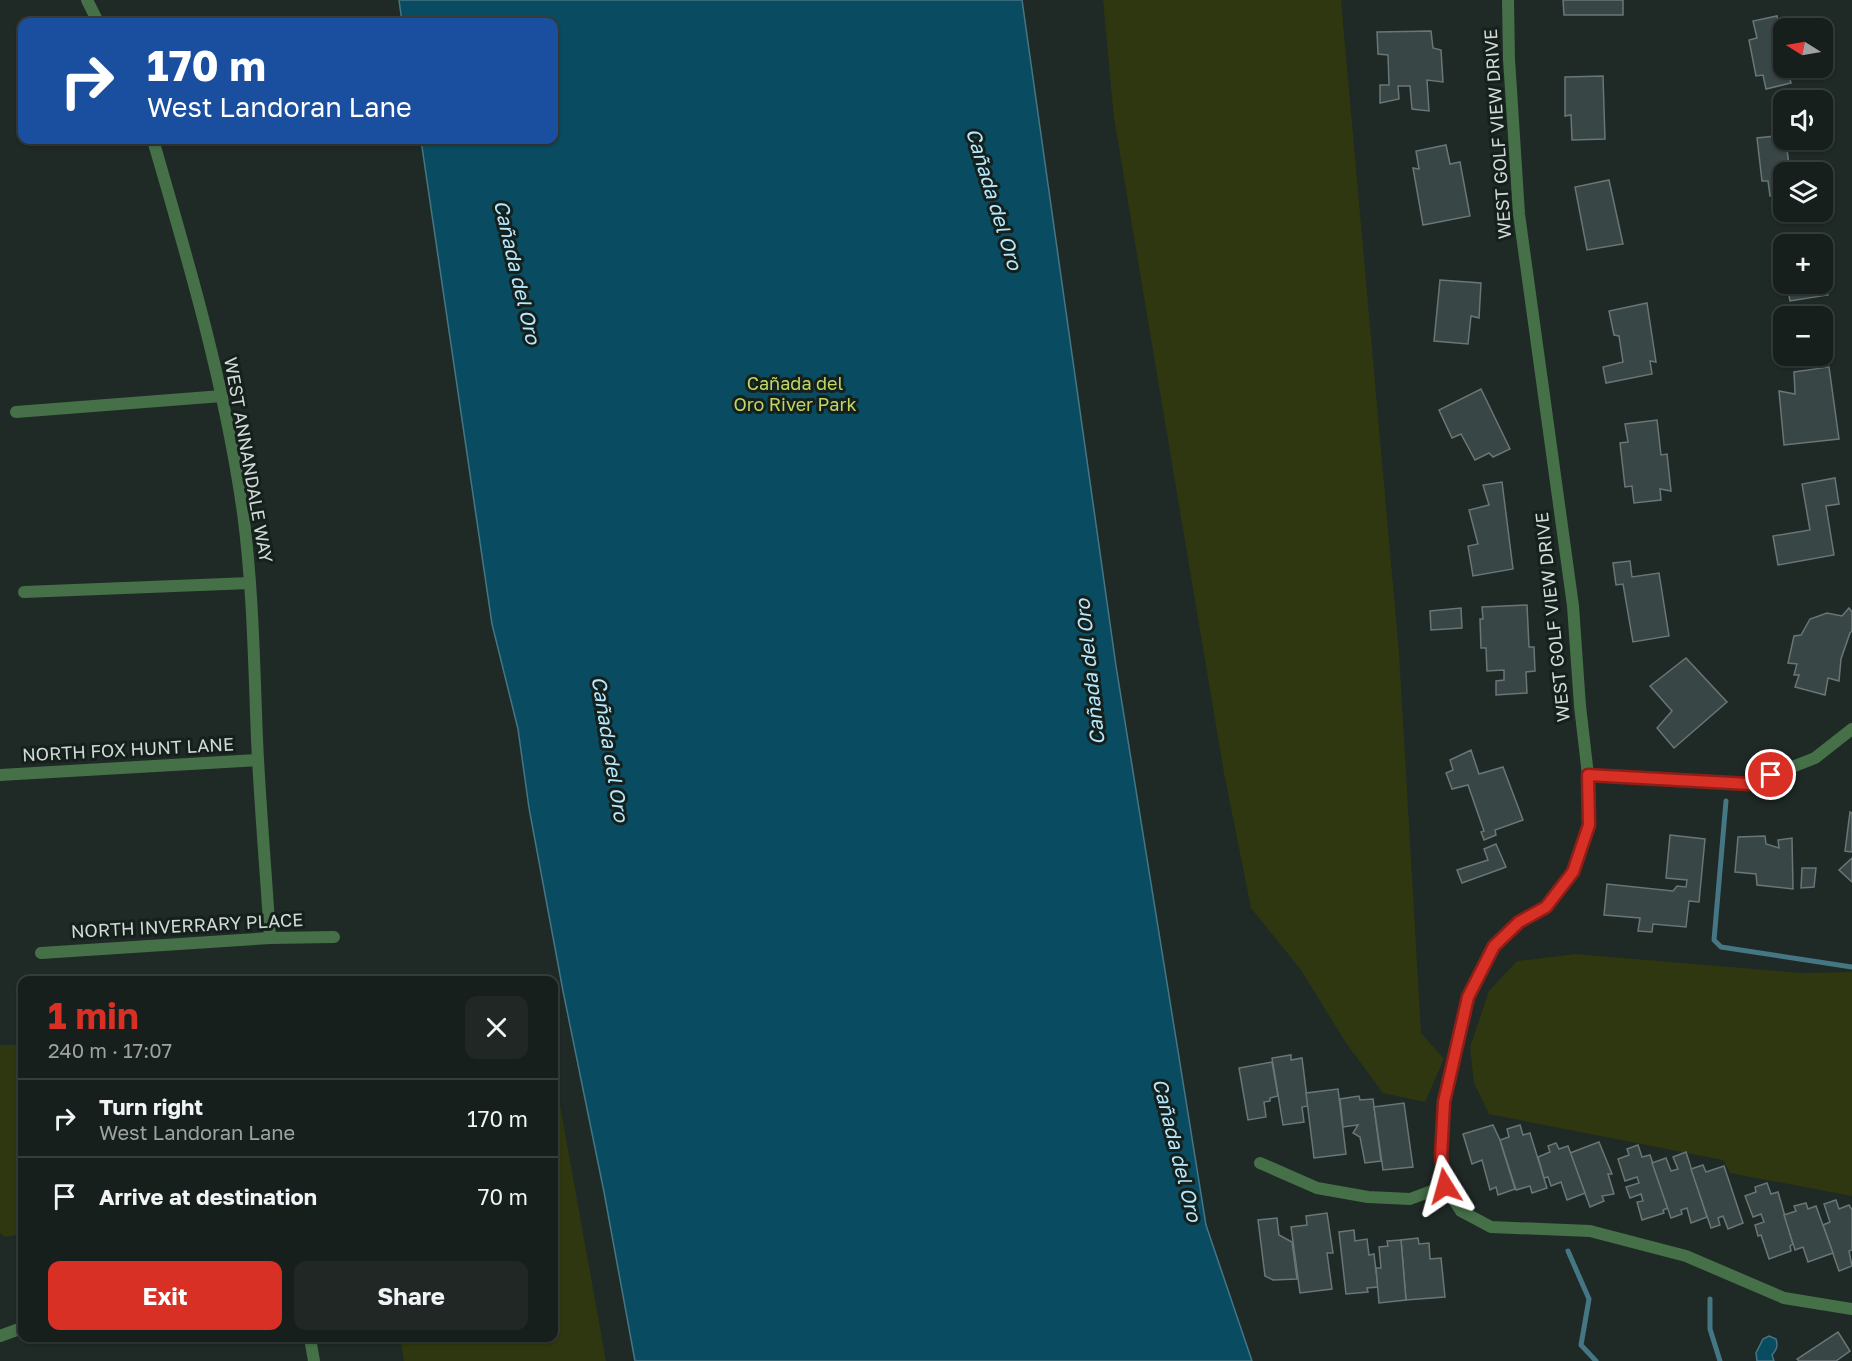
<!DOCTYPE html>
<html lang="en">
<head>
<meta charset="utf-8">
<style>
  :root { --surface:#171f1c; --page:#202725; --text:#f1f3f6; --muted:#9ea2a3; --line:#363d3b; --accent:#d93025 }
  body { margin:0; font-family:"Golos Text",sans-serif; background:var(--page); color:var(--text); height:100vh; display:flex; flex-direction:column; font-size:22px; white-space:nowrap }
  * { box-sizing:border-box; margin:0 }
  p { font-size:20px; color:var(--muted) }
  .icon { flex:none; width:33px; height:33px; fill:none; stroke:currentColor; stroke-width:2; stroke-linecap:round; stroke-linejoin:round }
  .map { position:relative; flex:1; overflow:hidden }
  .side { position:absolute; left:18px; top:976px; width:540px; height:366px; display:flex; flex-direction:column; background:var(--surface); border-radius:12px; box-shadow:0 2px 4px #0004,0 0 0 2px var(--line) }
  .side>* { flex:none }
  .hud { position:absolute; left:18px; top:18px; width:540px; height:126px; border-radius:12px; box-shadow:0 2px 4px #0004,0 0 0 2px var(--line); background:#1a4fa0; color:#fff; overflow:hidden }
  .needle { width:39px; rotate:281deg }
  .controls { position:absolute; left:1773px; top:18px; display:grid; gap:12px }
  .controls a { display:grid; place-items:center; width:60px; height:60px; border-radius:12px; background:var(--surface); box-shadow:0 2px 4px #0004,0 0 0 2px var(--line); font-size:30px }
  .pin { position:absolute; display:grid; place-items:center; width:51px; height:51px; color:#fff; margin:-26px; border:3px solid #fff; border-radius:50%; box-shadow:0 2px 6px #0007 }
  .me { position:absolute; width:66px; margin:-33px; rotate:352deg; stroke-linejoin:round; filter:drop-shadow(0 0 4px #0008) }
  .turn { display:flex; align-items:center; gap:21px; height:126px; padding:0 30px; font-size:27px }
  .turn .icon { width:78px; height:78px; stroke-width:2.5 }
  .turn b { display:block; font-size:42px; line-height:51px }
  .round { display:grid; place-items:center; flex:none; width:63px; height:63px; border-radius:12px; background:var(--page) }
  .headline { display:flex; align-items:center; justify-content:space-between; height:102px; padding:0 30px }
  h1 { font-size:36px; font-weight:700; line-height:45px; color:var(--accent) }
  .action { display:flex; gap:12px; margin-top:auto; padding:12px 30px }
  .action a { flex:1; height:69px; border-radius:12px; background:var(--accent); color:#fff; font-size:24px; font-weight:700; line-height:69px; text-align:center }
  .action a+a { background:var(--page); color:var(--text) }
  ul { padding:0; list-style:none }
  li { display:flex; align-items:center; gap:18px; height:78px; padding:0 30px; border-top:2px solid var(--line) }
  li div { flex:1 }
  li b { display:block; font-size:22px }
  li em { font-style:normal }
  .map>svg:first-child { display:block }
  .green { fill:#2f3710 }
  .water { fill:#094b60; stroke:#457683; stroke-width:1.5 }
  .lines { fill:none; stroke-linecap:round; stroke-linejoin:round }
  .stream { stroke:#457683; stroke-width:5 }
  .building { fill:#394646; stroke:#697677; stroke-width:1.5 }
  .street { stroke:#457048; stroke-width:12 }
  .route-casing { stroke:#8d1f18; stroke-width:15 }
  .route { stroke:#d93025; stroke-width:10 }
  .labels { text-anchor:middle; stroke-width:6; stroke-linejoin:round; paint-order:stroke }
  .street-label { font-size:18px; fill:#d2d9d6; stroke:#15201c }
  .park-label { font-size:18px; fill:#c0d862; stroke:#15201c }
  .water-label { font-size:20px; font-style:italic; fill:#b7e8fe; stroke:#15201c }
</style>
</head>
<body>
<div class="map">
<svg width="1852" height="1361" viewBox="0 0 1852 1361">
  <rect width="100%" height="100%" fill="#1f2926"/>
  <g class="green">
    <polygon points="1103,0 1341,0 1399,653 1421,1033 1444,1059 1425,1102 1383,1093 1346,1043 1301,970 1251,908 1224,773 1114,118"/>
    <polygon points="1576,954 1801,973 1852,972 1852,1196 1730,1173 1723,1160 1489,1114 1474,1083 1470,1047 1489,991 1517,961"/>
    <polygon points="0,1045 22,1045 22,1234 5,1237 0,1233"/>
    <polygon points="554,1072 606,1361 404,1361 400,1338 554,1338"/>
  </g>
  <g class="water">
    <polygon points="399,0 1022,0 1116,666 1206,1225 1252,1361 635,1361 604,1192 563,991 529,808 518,729 492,624 421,140 554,140 554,22 402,22"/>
    <path d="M1769,1336L1776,1339C1778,1346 1777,1349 1772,1355L1774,1361H1757L1756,1353L1763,1339Z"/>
  </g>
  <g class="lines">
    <g class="stream">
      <polyline points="1726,801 1714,940 1721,947 1852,967"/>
      <polyline points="1568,1251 1589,1299 1581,1345 1596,1361"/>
      <polyline points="1710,1299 1710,1329 1720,1361"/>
    </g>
  </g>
  <g class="building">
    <polygon points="1563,0 1623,0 1623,15 1564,15"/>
    <polygon points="1777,16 1784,50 1784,68 1787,68 1791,83 1766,89 1763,75 1756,76 1749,40 1757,38 1753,21"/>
    <polygon points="1431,31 1433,48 1441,50 1443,82 1427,80 1429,111 1412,109 1410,86 1398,86 1399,99 1380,103 1380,85 1389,85 1388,55 1378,54 1377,32"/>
    <polygon points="1603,76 1605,139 1572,140 1571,115 1565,116 1565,77"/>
    <polygon points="1784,135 1784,140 1799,140 1800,149 1787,150 1790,172 1784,172 1784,194 1770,196 1768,181 1762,181 1757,138"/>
    <polygon points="1446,145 1450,164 1460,162 1470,216 1423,225 1413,168 1419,169 1416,151"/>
    <polygon points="1609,180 1623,244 1587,250 1575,187"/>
    <polygon points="1815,236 1816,244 1790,244 1789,240"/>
    <polygon points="1831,255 1834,277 1825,278 1828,295 1790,301 1787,284 1822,284 1822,256"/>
    <polygon points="1440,280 1481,283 1479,318 1471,316 1468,344 1434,341"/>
    <polygon points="1647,303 1656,362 1650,361 1652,374 1606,383 1603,367 1623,362 1619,336 1614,335 1609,311"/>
    <polygon points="1829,367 1839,439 1784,445 1779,391 1795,394 1794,372"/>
    <polygon points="1481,389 1510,449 1493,457 1489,453 1475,460 1461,434 1452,438 1439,410"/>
    <polygon points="1657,420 1661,455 1667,454 1671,491 1660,489 1661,500 1634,503 1632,486 1625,487 1620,443 1628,442 1625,424"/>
    <polygon points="1835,478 1839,504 1826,506 1834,555 1778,565 1773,536 1810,530 1802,484"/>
    <polygon points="1502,482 1513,569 1473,576 1468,546 1478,544 1469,510 1489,505 1483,485"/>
    <polygon points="1630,561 1632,577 1659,573 1669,636 1633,642 1623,584 1616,585 1613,563"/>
    <polygon points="1527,605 1529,647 1534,647 1535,671 1526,672 1527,693 1496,695 1496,681 1504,680 1504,670 1487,671 1486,648 1481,648 1480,619 1483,619 1482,607"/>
    <polygon points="1461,608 1462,628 1431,630 1430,611"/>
    <polygon points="1849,608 1852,612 1852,631 1850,633 1841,659 1839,681 1828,678 1825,695 1795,687 1799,675 1794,675 1797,664 1788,663 1794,636 1801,635 1810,619 1827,613 1842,616"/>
    <polygon points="1686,658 1727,702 1674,748 1657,728 1672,711 1650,686"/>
    <polygon points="1471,750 1479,774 1503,767 1523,820 1495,830 1496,835 1484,840 1481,832 1484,831 1468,785 1452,789 1446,773 1453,770 1450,760"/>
    <polygon points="1850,812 1852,813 1852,852 1845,851"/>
    <polygon points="1670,835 1705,839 1699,902 1689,901 1686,927 1653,924 1652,932 1638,931 1640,918 1604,915 1607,884 1673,891 1677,886 1686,887 1687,880 1666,878"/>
    <polygon points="1765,836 1766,844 1779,848 1778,840 1792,838 1793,889 1757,885 1756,874 1735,872 1738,837"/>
    <polygon points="1496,844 1506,867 1462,883 1457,870 1488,860 1484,849"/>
    <polygon points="1852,858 1852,882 1839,870"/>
    <polygon points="1802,868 1816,868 1814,887 1801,888"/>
    <polygon points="1291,1055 1291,1060 1302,1058 1308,1106 1302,1107 1304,1122 1283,1125 1272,1058"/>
    <polygon points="1272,1062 1278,1096 1270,1098 1270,1101 1264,1102 1266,1117 1248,1120 1239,1068"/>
    <polygon points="1338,1089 1346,1154 1314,1158 1306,1093"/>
    <polygon points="1359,1096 1360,1100 1373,1099 1381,1161 1365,1163 1360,1137 1353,1133 1358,1125 1343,1127 1340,1099"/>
    <polygon points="1404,1103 1413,1167 1383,1170 1374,1107"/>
    <polygon points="1493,1125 1500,1140 1515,1189 1498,1195 1496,1187 1490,1190 1482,1160 1472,1164 1463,1134"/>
    <polygon points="1520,1125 1523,1135 1530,1133 1547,1188 1532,1193 1530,1186 1516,1190 1500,1140 1509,1137 1507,1129"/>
    <polygon points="1599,1142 1612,1174 1608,1174 1614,1194 1602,1196 1604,1201 1590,1207 1570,1153"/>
    <polygon points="1556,1143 1559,1149 1568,1146 1585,1193 1567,1200 1561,1182 1551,1186 1548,1177 1544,1178 1538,1157 1550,1152 1548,1146"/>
    <polygon points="1638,1145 1642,1157 1650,1155 1668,1208 1663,1210 1664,1213 1642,1220 1637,1202 1643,1201 1641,1194 1630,1198 1626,1187 1639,1183 1637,1177 1625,1181 1618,1159 1629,1155 1627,1149"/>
    <polygon points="1686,1152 1707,1217 1691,1223 1687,1208 1681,1210 1682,1214 1671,1218 1652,1163 1666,1158 1671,1171 1678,1169 1673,1157"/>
    <polygon points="1703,1165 1706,1172 1724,1166 1743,1223 1728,1229 1723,1216 1718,1218 1720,1225 1711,1228 1691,1169"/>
    <polygon points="1767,1183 1771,1194 1778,1192 1793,1244 1790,1246 1791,1251 1769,1259 1761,1235 1758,1236 1755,1225 1764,1222 1761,1214 1753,1217 1745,1196 1756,1192 1755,1187"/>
    <polygon points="1836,1200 1839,1209 1849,1205 1852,1210 1852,1250 1849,1251 1852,1266 1839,1271 1823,1225 1830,1222 1824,1204"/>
    <polygon points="1806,1203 1808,1209 1816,1206 1833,1253 1808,1262 1803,1247 1795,1250 1784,1215 1796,1211 1794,1206"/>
    <polygon points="1327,1213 1333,1253 1327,1253 1332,1289 1300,1293 1291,1227 1307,1225 1306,1216"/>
    <polygon points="1277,1218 1279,1235 1292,1242 1297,1279 1273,1280 1265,1276 1258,1220"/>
    <polygon points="1354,1230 1355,1241 1367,1239 1369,1255 1374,1254 1378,1287 1367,1288 1368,1292 1346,1294 1339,1232"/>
    <polygon points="1418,1238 1419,1244 1429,1243 1430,1259 1441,1258 1445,1297 1406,1300 1401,1240"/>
    <polygon points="1401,1240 1406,1300 1379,1303 1376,1268 1381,1268 1379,1247 1388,1246 1387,1241"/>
    <polygon points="1838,1332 1850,1351 1836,1361 1799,1361 1797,1359"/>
  </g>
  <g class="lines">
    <g class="street">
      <polyline points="87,0 98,22"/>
      <polyline points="1508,0 1509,59 1519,214 1573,606 1580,706 1588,775 1589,825 1573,872 1546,907 1519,922 1494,946 1468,997 1444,1102 1441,1156 1445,1186 1461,1211 1491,1227 1590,1231 1686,1256 1784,1298 1852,1309"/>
      <path d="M153,140C189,263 225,386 243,513C253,588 254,664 257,739C260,806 266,872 270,938"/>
      <polyline points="16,412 222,396"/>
      <polyline points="24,592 250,583"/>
      <polyline points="0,775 258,760"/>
      <polyline points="1588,775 1749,784 1815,758 1852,729"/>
      <polyline points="41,953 270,938 334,937"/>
      <polyline points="1260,1163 1317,1188 1368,1197 1410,1199 1445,1186"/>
      <polyline points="0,1336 22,1328"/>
      <polyline points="310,1338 314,1361"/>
    </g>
  </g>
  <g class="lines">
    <defs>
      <polyline id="route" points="1445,1186 1441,1156 1444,1102 1468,997 1494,946 1519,922 1546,907 1573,872 1589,825 1588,775 1749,784 1771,775"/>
    </defs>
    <use href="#route" class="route-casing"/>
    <use href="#route" class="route"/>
  </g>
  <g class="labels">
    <g class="street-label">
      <text transform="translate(1498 134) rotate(-94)" y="6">WEST GOLF VIEW DRIVE</text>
      <text transform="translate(248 460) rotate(80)" y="6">WEST ANNANDALE WAY</text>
      <text transform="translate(1553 617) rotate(-96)" y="6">WEST GOLF VIEW DRIVE</text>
      <text transform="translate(128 750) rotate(-3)" y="6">NORTH FOX HUNT LANE</text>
      <text transform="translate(187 926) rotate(-3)" y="6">NORTH INVERRARY PLACE</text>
    </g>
    <g class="park-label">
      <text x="795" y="390">Cañada del<tspan x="795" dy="21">Oro River Park</tspan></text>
    </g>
    <g class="water-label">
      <text transform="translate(994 199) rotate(73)" y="7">Cañada del Oro</text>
      <text transform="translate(517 272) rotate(77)" y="7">Cañada del Oro</text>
      <text transform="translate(1090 672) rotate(-96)" y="7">Cañada del Oro</text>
      <text transform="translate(610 749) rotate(81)" y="7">Cañada del Oro</text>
      <text transform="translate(1177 1150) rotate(76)" y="7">Cañada del Oro</text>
    </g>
  </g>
</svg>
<div class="controls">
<a><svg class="needle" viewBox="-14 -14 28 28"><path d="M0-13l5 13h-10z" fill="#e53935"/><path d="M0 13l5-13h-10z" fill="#9ea2a3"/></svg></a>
<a><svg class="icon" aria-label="sound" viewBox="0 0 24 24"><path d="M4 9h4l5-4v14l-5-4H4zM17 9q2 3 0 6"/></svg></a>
<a><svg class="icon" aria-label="layers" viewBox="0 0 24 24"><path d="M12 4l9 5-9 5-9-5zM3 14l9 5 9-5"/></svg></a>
<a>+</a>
<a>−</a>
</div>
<div class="pin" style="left:1771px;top:775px;background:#d93025"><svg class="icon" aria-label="arrive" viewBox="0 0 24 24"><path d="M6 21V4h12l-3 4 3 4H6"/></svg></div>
<svg class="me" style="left:1445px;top:1186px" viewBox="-20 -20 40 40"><path d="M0-17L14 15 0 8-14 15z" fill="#d93025" stroke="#fff" stroke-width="4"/></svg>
<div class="hud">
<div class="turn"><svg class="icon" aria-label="right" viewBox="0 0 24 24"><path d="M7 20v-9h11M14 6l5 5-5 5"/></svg><div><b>170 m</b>West Landoran Lane</div></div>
</div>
<section class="side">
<div class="headline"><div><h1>1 min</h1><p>240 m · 17:07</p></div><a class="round"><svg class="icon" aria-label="close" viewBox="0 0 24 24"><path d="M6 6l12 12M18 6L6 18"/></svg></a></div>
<ul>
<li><svg class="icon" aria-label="right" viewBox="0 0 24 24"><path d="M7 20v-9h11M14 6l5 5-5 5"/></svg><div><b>Turn right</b><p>West Landoran Lane</p></div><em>170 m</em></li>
<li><svg class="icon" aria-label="arrive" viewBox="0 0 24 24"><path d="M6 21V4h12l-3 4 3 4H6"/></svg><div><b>Arrive at destination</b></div><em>70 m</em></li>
</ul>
<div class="action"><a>Exit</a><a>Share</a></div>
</section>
</div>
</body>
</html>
